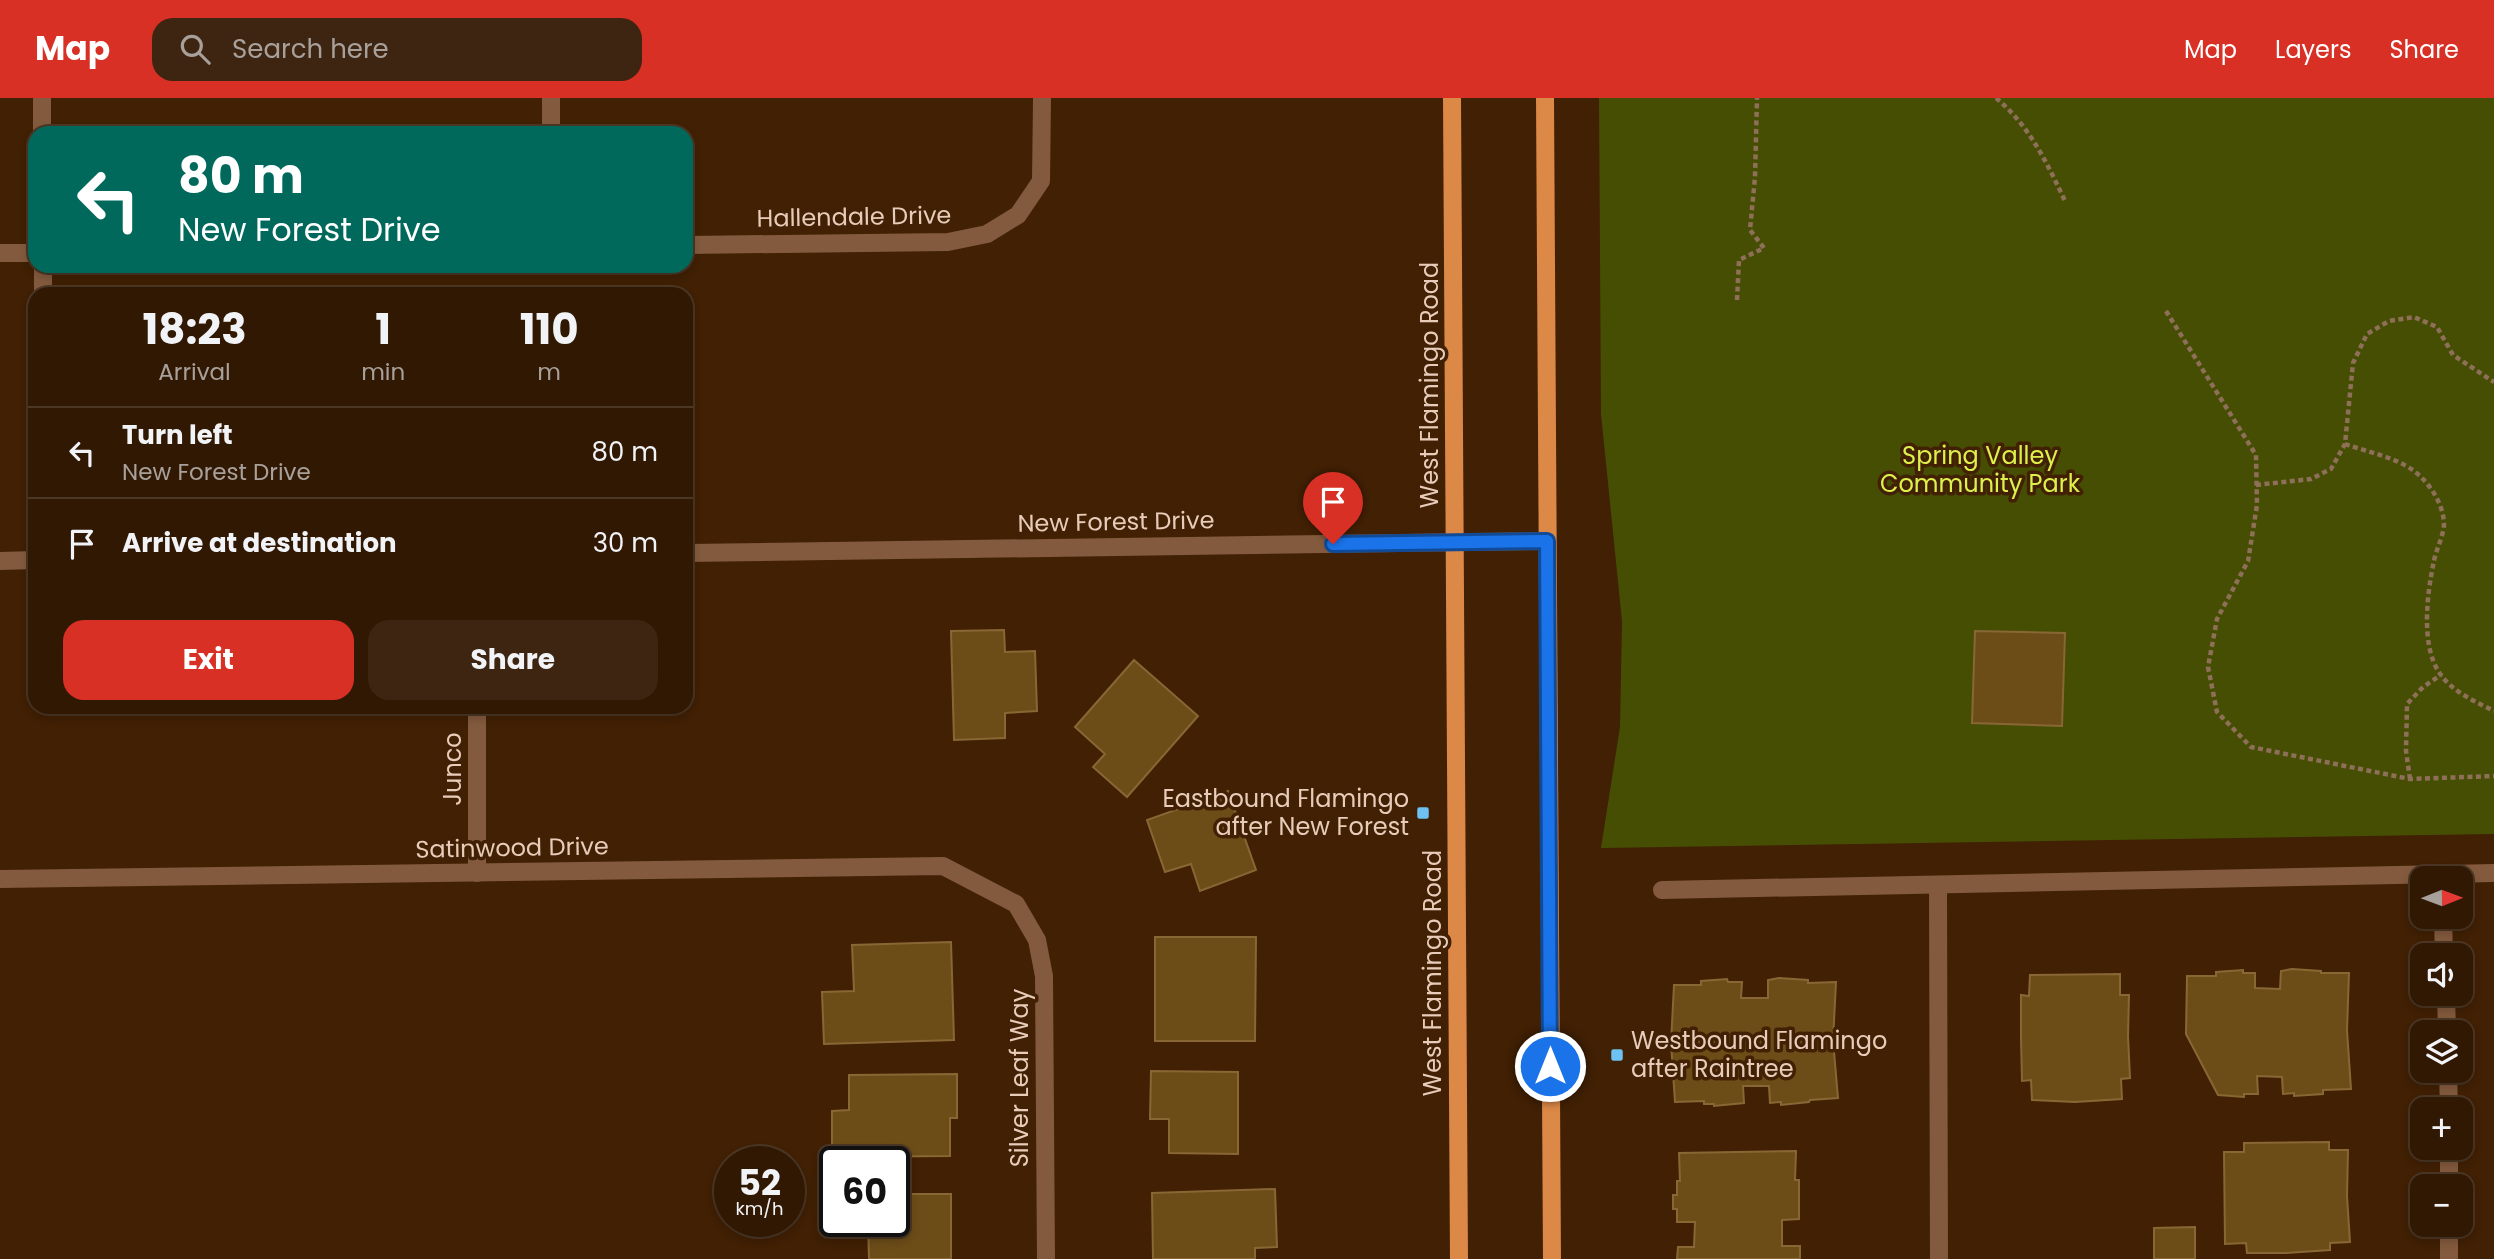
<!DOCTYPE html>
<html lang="en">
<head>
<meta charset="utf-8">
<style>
  :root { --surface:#311803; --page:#3d2512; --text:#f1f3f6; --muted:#a8a09a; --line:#4c3725; --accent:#d93025 }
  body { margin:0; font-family:Poppins,sans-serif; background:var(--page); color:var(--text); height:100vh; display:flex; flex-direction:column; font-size:26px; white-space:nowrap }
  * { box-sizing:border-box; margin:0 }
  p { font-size:23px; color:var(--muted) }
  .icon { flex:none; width:38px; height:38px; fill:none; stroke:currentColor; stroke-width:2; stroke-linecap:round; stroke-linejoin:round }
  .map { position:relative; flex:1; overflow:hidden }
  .drawer { position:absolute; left:28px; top:189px; width:665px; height:427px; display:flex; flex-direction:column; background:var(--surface); border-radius:21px; box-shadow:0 4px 10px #0003,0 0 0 2px var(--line) }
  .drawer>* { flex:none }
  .guide { position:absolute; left:28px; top:28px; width:665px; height:147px; border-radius:21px; box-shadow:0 4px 10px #0003,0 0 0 2px var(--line); background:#00695c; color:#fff; overflow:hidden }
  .needle { width:46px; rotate:89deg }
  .controls { position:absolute; left:2410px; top:768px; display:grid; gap:14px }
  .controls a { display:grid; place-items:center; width:63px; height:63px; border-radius:14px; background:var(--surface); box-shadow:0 4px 10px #0003,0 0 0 2px var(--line); font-size:35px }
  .speed { position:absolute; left:714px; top:1048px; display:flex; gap:14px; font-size:35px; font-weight:700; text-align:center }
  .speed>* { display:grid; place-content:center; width:91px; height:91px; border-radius:50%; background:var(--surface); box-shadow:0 4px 10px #0003,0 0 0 2px var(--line); line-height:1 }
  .speed small { font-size:18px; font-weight:400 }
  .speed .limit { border:4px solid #111; border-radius:10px; background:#fff; color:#111 }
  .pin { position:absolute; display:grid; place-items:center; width:60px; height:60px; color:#fff; margin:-72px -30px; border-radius:50% 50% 50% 0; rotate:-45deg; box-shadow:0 0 7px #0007 }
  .pin .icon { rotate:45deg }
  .me { position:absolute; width:77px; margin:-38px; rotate:0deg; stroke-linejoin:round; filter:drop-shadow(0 0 5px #0008) }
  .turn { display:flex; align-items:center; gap:24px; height:147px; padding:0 35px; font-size:32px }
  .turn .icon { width:91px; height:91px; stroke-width:2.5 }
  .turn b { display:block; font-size:49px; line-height:60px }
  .eta { display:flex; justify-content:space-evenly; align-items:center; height:119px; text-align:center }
  .eta b { font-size:42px; font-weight:700; line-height:49px }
  .button { display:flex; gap:14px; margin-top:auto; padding:14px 35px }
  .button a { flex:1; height:80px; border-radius:21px; background:var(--accent); color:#fff; font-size:28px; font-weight:700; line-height:80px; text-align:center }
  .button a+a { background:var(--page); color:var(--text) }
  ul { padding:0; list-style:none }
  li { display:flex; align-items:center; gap:21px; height:91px; padding:0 35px; border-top:2px solid var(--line) }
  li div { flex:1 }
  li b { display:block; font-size:26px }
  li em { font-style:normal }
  header { display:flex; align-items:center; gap:42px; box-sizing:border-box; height:98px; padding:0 35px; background:var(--accent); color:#fff }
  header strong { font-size:33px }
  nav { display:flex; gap:38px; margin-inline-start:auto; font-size:24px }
  .search { width:490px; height:63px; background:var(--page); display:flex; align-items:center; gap:18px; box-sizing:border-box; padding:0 24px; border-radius:21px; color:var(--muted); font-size:26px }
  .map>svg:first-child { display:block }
  .green { fill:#464e04 }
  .building { fill:#6c4d18; stroke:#886735; stroke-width:2 }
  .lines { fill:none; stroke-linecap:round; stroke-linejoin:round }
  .path { stroke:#8e6f58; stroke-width:4.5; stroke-dasharray:5 3.5; stroke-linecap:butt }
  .minor { stroke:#835a3d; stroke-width:18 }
  .major { stroke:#dc8847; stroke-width:18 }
  .route-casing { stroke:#114b97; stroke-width:18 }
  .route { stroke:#1a73e8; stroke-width:12 }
  .poi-dot { fill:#6ec2f3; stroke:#412004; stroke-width:2.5 }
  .labels { text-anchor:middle; stroke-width:7; stroke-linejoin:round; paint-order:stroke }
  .street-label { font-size:24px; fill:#e8ccba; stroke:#412004 }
  .park-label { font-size:24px; fill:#ddf14c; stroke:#412004 }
  .poi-label { font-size:24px; fill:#e8ccba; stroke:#412004; text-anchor:end }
</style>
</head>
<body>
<header>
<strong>Map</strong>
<div class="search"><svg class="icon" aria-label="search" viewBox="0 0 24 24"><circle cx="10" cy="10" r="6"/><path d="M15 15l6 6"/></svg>Search here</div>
<nav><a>Map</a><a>Layers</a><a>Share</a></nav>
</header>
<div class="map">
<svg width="2494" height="1161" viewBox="0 0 2494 1161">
  <rect width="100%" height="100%" fill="#412004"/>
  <polygon class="green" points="1599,0 2494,0 2494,736 1601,750 1620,629 1622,523 1601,316"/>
  <g class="building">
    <polygon points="1004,532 1005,554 1035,553 1037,613 1005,615 1005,640 954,642 951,533"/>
    <polygon points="1975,533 2065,535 2062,628 1972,625"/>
    <polygon points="1134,562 1198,618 1127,699 1093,669 1105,656 1075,629"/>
    <polygon points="1228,693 1256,772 1200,793 1191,766 1165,774 1147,722"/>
    <polygon points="1155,839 1256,839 1255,943 1155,943"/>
    <polygon points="951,844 954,942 824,946 822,894 854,893 852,847"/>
    <polygon points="2292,871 2321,873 2321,875 2349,875 2347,932 2351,991 2323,992 2323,996 2294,998 2294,995 2283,996 2282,979 2257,978 2258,996 2244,996 2244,999 2218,997 2186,936 2187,878 2216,878 2216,874 2243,872 2243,875 2255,875 2255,890 2280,891 2281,873"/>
    <polygon points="2120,876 2120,897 2129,897 2128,938 2130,980 2121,981 2122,1001 2075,1004 2032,1002 2031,982 2022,983 2021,940 2021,897 2029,898 2030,877"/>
    <polygon points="1779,880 1808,882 1808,885 1836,884 1833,942 1838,1000 1810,1002 1809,1004 1781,1007 1781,1004 1770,1005 1769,988 1743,988 1744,1005 1714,1008 1714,1006 1704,1006 1704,1003 1675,1004 1671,945 1674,887 1701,887 1701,883 1727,881 1728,884 1742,884 1741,900 1768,900 1768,882"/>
    <polygon points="1151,973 1238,974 1238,1056 1169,1055 1169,1021 1150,1021"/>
    <polygon points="957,976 957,1020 950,1020 950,1058 832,1059 832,1013 849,1012 849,977"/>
    <polygon points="2329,1044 2329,1052 2348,1052 2347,1098 2350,1144 2330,1145 2330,1152 2286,1155 2247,1155 2246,1145 2225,1146 2224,1054 2244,1054 2244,1045"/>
    <polygon points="1796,1053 1795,1082 1799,1082 1799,1121 1782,1122 1782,1148 1800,1148 1800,1161 1677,1161 1678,1149 1694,1149 1695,1124 1677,1124 1677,1111 1673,1111 1673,1097 1677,1097 1677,1083 1680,1083 1679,1055"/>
    <polygon points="1275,1091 1277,1149 1255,1150 1255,1161 1153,1161 1152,1095"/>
    <polygon points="894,1096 951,1096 951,1161 869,1161 868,1124 894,1124"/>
    <polygon points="2195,1129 2195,1161 2154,1161 2154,1130"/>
  </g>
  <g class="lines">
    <g class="path">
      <path d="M1996,0C2029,27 2047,65 2065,103"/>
      <polyline points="1737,202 1739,162 1764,150 1750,132 1755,79 1757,0"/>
      <polyline points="2166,213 2256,357 2257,407 2248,463 2217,521 2208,569 2217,614 2251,649 2410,681 2494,678"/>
      <path d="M2345,346C2370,355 2403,360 2422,380C2434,392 2444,410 2444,427C2443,439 2436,452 2434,463C2427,495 2420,550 2441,577C2453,594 2476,604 2494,613"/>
      <polyline points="2256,387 2311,381 2331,371 2345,346 2353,265 2367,236 2389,223 2414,219 2437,229 2453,257 2494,284"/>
      <polyline points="2410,681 2406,653 2407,606 2423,589 2441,577"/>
    </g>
    <g class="minor">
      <polyline points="42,0 42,35"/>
      <polyline points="551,0 551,35"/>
      <polyline points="686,147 948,144 987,136 1018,117 1041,83 1042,0"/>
      <polyline points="0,155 35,155"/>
      <polyline points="43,168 43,196"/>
      <polyline points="686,455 1547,443"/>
      <polyline points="0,463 35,462"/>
      <polyline points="477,609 477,775"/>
      <polyline points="0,781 943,768 1016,806 1037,842 1044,878 1046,1161"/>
      <polyline points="1938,787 1939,1161"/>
      <polyline points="1662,792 2494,775"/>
      <polyline points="2443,819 2444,858"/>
      <polyline points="2446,896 2447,934"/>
      <polyline points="2448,973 2449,1012"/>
      <polyline points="2449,1050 2449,1088"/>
      <polyline points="2449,1127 2449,1161"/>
    </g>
    <g class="major">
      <polyline points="1452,0 1459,1161"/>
      <polyline points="1545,0 1552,1161"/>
    </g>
  </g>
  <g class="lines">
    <defs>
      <polyline id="route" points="1333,446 1547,443 1550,968"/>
    </defs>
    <use href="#route" class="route-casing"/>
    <use href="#route" class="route"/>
  </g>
  <g class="poi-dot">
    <rect x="1416" y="708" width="14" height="14" rx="3.5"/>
    <rect x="1610" y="950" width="14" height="14" rx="3.5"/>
  </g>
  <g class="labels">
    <g class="street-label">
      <text transform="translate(854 119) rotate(-1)" y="8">Hallendale Drive</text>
      <text transform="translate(1430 287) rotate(-90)" y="8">West Flamingo Road</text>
      <text transform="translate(1116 424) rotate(-1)" y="8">New Forest Drive</text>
      <text transform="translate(453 671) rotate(-90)" y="8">Junco</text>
      <text transform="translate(512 750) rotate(-1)" y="8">Satinwood Drive</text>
      <text transform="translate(1433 875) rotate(-90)" y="8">West Flamingo Road</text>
      <text transform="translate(1020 980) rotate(-90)" y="8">Silver Leaf Way</text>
    </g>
    <g class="park-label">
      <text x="1980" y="366">Spring Valley<tspan x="1980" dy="28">Community Park</tspan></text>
    </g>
    <g class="poi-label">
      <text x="1409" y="709">Eastbound Flamingo<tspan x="1409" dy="28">after New Forest</tspan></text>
      <text x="1631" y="951" text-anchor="start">Westbound Flamingo<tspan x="1631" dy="28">after Raintree</tspan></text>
    </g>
  </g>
</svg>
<div class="controls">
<a><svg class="needle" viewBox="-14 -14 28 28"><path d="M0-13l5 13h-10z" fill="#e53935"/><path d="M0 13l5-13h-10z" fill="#a8a09a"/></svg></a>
<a><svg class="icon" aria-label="sound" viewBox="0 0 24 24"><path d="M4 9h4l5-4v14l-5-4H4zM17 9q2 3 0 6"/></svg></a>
<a><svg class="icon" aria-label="layers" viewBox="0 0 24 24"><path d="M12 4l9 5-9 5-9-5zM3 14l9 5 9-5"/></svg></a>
<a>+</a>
<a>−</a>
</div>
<div class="speed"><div>52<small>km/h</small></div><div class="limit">60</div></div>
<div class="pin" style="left:1333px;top:446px;background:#d93025"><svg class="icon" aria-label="arrive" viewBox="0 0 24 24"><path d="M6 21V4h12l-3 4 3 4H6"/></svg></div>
<svg class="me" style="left:1550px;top:968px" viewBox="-20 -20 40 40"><circle r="17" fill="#1a73e8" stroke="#fff" stroke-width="3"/><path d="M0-11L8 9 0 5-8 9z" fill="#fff"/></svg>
<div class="guide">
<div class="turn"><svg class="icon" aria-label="left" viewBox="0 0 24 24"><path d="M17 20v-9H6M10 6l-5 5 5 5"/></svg><div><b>80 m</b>New Forest Drive</div></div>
</div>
<section class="drawer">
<div class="eta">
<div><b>18:23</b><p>Arrival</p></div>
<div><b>1</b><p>min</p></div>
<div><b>110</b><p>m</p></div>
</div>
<ul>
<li><svg class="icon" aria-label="left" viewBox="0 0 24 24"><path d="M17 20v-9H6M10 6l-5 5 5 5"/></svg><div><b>Turn left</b><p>New Forest Drive</p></div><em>80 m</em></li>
<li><svg class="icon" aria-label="arrive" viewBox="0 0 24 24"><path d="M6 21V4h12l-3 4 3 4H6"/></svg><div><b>Arrive at destination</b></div><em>30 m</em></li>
</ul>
<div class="button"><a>Exit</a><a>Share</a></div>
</section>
</div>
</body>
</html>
